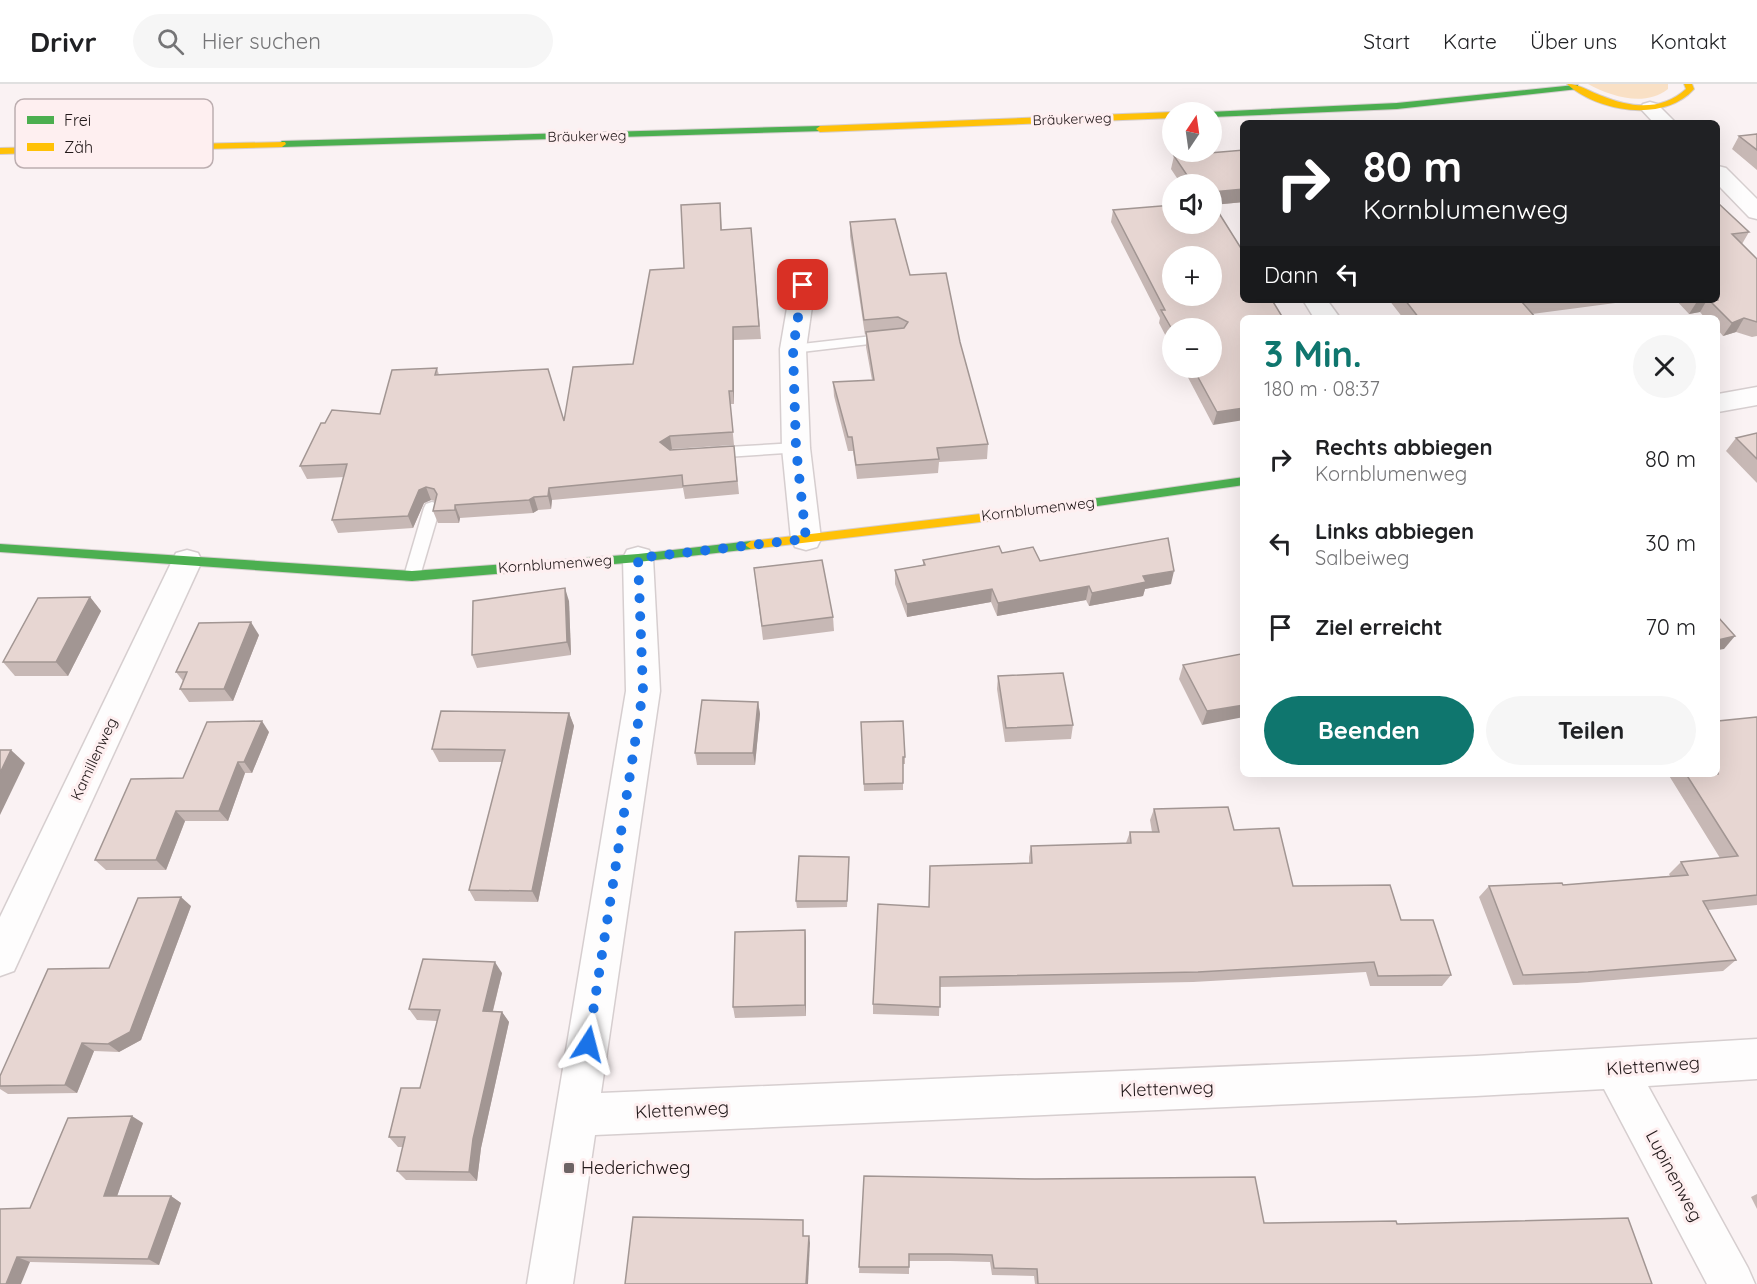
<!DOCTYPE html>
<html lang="de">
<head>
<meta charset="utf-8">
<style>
  :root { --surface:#fff; --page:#f6f6f6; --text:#202124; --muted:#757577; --line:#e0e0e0; --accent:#0f766e }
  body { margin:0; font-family:Quicksand,sans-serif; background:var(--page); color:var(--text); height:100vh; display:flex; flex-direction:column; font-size:22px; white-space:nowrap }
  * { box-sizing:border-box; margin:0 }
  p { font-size:20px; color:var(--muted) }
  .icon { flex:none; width:33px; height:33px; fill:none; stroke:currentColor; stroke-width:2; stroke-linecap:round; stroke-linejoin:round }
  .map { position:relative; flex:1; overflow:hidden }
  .drawer { position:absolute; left:1240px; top:231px; width:480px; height:462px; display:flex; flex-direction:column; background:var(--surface); border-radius:9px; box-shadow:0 6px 24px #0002 }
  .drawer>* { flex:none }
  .hud { position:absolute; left:1240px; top:36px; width:480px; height:183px; border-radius:9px; box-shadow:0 6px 24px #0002; background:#202124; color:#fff; overflow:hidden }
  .needle { width:39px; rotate:13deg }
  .tools { position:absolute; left:1162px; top:18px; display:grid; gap:12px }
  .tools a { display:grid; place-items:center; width:60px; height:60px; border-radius:50%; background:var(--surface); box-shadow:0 6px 24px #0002; font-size:30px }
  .pin { position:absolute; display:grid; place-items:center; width:51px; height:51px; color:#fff; margin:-26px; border-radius:12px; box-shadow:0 3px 9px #0006 }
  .me { position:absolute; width:66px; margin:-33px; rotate:9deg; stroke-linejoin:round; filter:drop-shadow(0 0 4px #0008) }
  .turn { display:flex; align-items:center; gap:21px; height:126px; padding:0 24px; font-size:27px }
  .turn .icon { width:78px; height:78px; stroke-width:2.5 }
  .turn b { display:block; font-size:42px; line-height:51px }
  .then { display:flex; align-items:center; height:57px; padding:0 24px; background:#0003; gap:12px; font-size:22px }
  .round { display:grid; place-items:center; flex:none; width:63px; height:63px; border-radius:32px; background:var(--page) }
  .headline { display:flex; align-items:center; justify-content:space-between; height:102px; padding:0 24px }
  h1 { font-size:36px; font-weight:700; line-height:45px; color:var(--accent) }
  .cta { display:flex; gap:12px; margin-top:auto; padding:12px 24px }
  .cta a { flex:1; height:69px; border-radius:36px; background:var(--accent); color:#fff; font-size:24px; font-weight:700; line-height:69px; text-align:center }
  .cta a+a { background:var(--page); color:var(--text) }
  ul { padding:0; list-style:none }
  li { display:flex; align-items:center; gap:18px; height:84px; padding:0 24px }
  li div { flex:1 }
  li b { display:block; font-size:22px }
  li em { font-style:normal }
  header { display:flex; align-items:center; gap:36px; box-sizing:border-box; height:84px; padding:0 30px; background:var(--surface); border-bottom:2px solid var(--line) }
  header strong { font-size:28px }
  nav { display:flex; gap:33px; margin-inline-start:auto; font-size:21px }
  .search { width:420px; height:54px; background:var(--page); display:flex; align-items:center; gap:15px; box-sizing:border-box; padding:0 21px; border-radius:33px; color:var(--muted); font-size:22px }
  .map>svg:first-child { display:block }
  .green { fill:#f9e0c5 }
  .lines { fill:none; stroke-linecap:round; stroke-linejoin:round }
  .lane-casing { stroke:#d6cecf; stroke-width:3 }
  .street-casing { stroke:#d6cecf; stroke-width:3 }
  .fast-casing { stroke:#d6cecf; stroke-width:2 }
  .slow-casing { stroke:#d6cecf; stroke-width:2 }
  .lane { fill:#fefdfd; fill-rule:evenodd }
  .street { fill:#fefdfd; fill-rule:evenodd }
  .fast { fill:#4caf50; fill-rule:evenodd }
  .slow { fill:#ffc107; fill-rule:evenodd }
  .wall { fill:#c7b8b5 }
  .shaded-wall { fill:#a29693 }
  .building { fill:#e7d6d2; stroke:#a29693; stroke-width:1.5; fill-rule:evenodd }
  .route { stroke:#1a73e8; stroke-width:10; stroke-dasharray:0 18 }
  .poi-dot { fill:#6d6465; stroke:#feeff0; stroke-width:2 }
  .labels { text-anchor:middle; stroke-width:6; stroke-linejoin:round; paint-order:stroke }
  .far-street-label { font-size:14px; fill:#211819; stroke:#feeff0 }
  .street-label { font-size:15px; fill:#211819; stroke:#feeff0 }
  .near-street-label { font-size:18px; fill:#211819; stroke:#feeff0 }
  .near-poi-label { font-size:18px; fill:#211819; stroke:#feeff0; text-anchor:start }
  .key { fill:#feeff0; stroke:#bcaeb0; stroke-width:1.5 }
  .key-label { font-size:16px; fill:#211819 }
</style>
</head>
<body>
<header>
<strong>Drivr</strong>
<div class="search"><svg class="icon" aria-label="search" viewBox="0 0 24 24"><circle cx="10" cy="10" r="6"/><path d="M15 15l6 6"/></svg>Hier suchen</div>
<nav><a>Start</a><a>Karte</a><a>Über uns</a><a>Kontakt</a></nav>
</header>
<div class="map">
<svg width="1757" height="1200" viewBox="0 0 1757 1200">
  <rect width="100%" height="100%" fill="#faf2f3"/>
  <path class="green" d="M1588,0H1668V5C1645,23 1612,13 1588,0Z"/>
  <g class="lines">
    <defs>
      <g id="lane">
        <polygon points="890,250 895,251 897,254 895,257 793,269 786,265 793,261"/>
        <polygon points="796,359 801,360 804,364 801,368 711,374 703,369 711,364"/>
        <polygon points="432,418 438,420 440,424 420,492 418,496 406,496 404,492 424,424 426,420"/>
      </g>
      <g id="street">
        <polygon points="1650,18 1657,20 1676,39 1654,39 1640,24 1643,20"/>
        <polygon points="1718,82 1726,84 1757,115 1757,135 1749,133 1718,101"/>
        <polygon points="803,194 812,196 815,201 806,265 810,364 821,455 817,463 806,466 795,463 791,455 782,364 780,265 791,201 794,196"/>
        <polygon points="1303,216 1327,216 1340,234 1314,234"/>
        <polygon points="1757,303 1757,321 1718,328 1718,310"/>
        <polygon points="638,463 649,466 653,474 660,607 601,1009 1476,972 1757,955 1757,995 1648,1002 1748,1184 1755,1200 1707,1200 1604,1005 1476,1012 595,1051 573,1200 527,1200 626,607 623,474 627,466"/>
        <polygon points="187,466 198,469 202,477 14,887 0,892 0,833 172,477 176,469"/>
      </g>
      <g id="fast">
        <polygon points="1575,1 1578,1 1578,5 1397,25 1212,33 1212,28 1209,28 1397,19"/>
        <polygon points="820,42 824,45 823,47 282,63 278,60 282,57"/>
        <polygon points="1244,393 1244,401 1014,434 1008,430 1014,426"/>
        <polygon points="751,457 757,461 751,465 638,478 412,497 0,468 0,460 412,487 638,470"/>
      </g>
      <g id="slow">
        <path d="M1567,0C1580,0 1590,8 1602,12C1631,24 1662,27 1686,5L1684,0H1692L1694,5C1664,39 1598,28 1567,0Z"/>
        <polygon points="1173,28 1173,34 820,48 816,45 820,42"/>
        <polygon points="285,58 286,60 282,63 0,70 0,64"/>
        <polygon points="1014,426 1020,430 1014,434 751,465 745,461 751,457"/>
      </g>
    </defs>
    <use href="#lane" class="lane-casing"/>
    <use href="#street" class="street-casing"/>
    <use href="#fast" class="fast-casing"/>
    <use href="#slow" class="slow-casing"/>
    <use href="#lane" class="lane"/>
    <use href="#street" class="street"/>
    <use href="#fast" class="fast"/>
    <use href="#slow" class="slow"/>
  </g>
  <g class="wall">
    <polygon points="1757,49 1757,86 1732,65 1739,52 1756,50"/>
    <polygon points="1244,66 1244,118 1214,121 1272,216 1213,341 1183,284 1212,284 1173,244 1173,266 1159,239 1160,234 1111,138 1113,126 1212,140 1212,100 1181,100 1171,85 1174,72"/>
    <polygon points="720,119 722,146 751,144 761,255 734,256 734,320 730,320 734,361 672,365 670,366 734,362 739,410 685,415 683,404 552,416 551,425 538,426 533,429 460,434 459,439 438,439 433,427 435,417 431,416 424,419 413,444 338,449 332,436 344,393 307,395 300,382 325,339 380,330 437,284 439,291 564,337 633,280"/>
    <polygon points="1718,119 1749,148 1742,160 1757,175 1757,252 1752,253 1736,248 1723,252 1718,246 1718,234 1705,234 1700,228 1689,230 1676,216 1718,216"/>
    <polygon points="850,138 910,191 960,258 988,360 987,375 939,378 938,389 857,395 853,367 848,367 834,312 833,298 872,296 866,263 866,250 865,251 850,152"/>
    <polygon points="1389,216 1638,216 1532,230 1536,234 1403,234"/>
    <polygon points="1757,349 1757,399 1726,367 1736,354"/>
    <polygon points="1002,469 1040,477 1171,500 1145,505 1143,512 1089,522 1086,516 997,532 991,518 907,533 895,500 895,486 923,481 923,476"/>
    <polygon points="754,484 833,533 834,547 763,556"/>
    <polygon points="90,513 101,527 68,592 15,592 3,578"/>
    <polygon points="569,517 571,571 477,584 472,571"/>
    <polygon points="259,551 233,617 189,618 180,605 183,597 176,588"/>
    <polygon points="1241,570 1202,641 1179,595 1183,581"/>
    <polygon points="998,592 1073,641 1071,655 1005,658 997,605"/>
    <polygon points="758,618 760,630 755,681 697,681 695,669"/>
    <polygon points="569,629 574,642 538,818 475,817 469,806 502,678 439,678 432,665"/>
    <polygon points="1757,633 1757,821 1708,826 1736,876 1723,887 1577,899 1513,901 1479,813 1489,802 1563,801 1670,792 1669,790 1681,778 1720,774 1668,690 1718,690"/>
    <polygon points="861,638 905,673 905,680 903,680 903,706 864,707"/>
    <polygon points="269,648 252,689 245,689 228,737 185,737 166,786 106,786 95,776 183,694"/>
    <polygon points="1154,725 1234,746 1293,802 1401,836 1451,891 1442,902 1370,902 1366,888 1193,898 940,903 939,932 873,930 873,920 929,823 1029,779 1029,773 1031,762 1126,759 1130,748 1152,748 1150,736"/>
    <polygon points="849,773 847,823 797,824 796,817"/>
    <polygon points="191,822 141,956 119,968 94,967 77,1009 8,1010 0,1005 0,992 109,884"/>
    <polygon points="805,846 806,858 806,932 735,934 733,923"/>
    <polygon points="502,889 493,927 502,928 509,938 481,1064 477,1097 406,1096 397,1087 403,1063 398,1063 389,1053 420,1004 437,937 417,936 409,925"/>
    <polygon points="143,1039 117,1112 171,1112 181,1119 159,1181 30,1178 0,1200 30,1124"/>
    <polygon points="864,1092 1264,1139 1397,1140 1652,1200 1035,1200 1034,1192 992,1191 990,1178 950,1177 909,1177 909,1190 859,1189"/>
    <polygon points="1757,1110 1757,1125 1751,1113"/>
  </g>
  <g class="shaded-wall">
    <polygon points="1244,105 1244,118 1212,121 1212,108"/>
    <polygon points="1698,216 1707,216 1700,228 1689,230"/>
    <polygon points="1744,234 1736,248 1723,252 1732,239"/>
    <polygon points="733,243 734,256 734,320 733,307"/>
    <polygon points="1244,324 1244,336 1213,341 1217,328"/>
    <polygon points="670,352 672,365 662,371 660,358"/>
    <polygon points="426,403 431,416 424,419 413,444 408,432 419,406"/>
    <polygon points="549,404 552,416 551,425 548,412"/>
    <polygon points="534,413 538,426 533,429 529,416"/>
    <polygon points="455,421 460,434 459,439 455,426"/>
    <polygon points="1174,487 1171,500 1145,505 1143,512 1089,522 1092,509 1143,492"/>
    <polygon points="1089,502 1086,516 997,532 998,519"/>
    <polygon points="565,504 569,517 571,571 567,558"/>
    <polygon points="992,505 991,518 907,533 907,520"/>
    <polygon points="90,513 101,527 68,592 56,578"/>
    <polygon points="251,538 259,551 233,617 224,605"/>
    <polygon points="1735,552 1724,565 1718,566 1718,556"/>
    <polygon points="758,618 760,630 755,681 753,669"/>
    <polygon points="1244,621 1244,633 1202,641 1207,627"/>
    <polygon points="569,629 574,642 538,818 532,807"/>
    <polygon points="262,637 269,648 252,689 244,678"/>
    <polygon points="11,666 25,679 0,731 0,689"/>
    <polygon points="238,678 245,689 228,737 219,727"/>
    <polygon points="176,727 185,737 166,786 156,776"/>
    <polygon points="181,813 191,822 141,956 119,968 108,960"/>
    <polygon points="805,846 806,858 806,932 805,921"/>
    <polygon points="495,878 502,889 490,938 483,927"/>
    <polygon points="502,928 509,938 481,1064 477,1097 469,1088 473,1055"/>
    <polygon points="82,959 94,967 77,1009 65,1001"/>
    <polygon points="132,1032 143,1039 115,1118 104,1112"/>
    <polygon points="171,1112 181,1119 159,1181 148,1175"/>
    <polygon points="809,1152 810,1159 808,1200 806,1200"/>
    <polygon points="17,1173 30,1178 21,1200 6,1200"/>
  </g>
  <g class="building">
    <polygon points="1757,50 1757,66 1739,52"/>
    <polygon points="1244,66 1244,105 1212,108 1212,100 1193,100 1174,72"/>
    <path d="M1212,118L1244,169V216H1272L1283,234H1244V324L1217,328L1193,284H1212V244H1173V247L1161,226H1165L1113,126L1173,121V140H1212ZM1173,172H1212V212H1173Z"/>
    <polygon points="720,119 721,146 751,144 759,242 733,243 733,307 729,307 733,348 670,352 660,358 670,366 734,362 737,397 683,402 682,391 549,404 548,412 534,413 529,416 455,421 455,426 433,427 437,410 434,405 426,403 419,406 408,432 332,436 347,380 300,382 321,339 325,339 332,326 380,330 392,286 437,284 435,291 548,285 564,337 573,283 633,280 650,186 684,184 681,121"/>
    <polygon points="1718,119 1749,148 1732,150 1757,175 1757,238 1744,234 1732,239 1709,216 1718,216"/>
    <polygon points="895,135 910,191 946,189 960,258 988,360 937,364 939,375 856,381 852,353 848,353 833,298 874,296 866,248 904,244 908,238 898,233 864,236 850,138"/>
    <polygon points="1405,216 1540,216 1522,218 1536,234 1419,234"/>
    <polygon points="1757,349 1757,375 1736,354"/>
    <polygon points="1168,454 1174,487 1143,492 1146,498 1092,509 1089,502 998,519 992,505 907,520 895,486 925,481 923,476 999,462 1002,469 1033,463 1040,477"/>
    <polygon points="822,476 833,533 762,542 754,484"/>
    <polygon points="565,504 567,558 472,571 473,517"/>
    <polygon points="90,513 56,578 3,578 38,514"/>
    <polygon points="1718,533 1735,552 1718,556"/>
    <polygon points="251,538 224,605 180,605 187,588 176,588 199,539"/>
    <polygon points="1241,570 1244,575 1244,621 1207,627 1183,581"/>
    <polygon points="1063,589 1073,641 1006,644 998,592"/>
    <polygon points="702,616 758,618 753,669 695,669"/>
    <polygon points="441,627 569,629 532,807 469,806 505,666 432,665"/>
    <polygon points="1757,633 1757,811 1703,817 1736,876 1588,888 1523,891 1489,802 1562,799 1563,801 1688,791 1681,778 1738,772 1686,690 1718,690 1718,637"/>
    <polygon points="262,637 244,678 238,678 219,727 176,727 156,776 95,776 131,695 183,694 207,638"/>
    <polygon points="903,637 905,673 903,673 903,699 864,700 861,638"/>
    <polygon points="0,666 11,666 0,689"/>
    <polygon points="1228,723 1234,746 1279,744 1293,802 1390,801 1401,836 1433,836 1451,891 1378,892 1374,878 1198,888 940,893 940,923 873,920 878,820 929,823 930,782 1032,779 1031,762 1131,759 1130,748 1159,748 1154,725"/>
    <polygon points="799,772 849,773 847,817 796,817"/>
    <polygon points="181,813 130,948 108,960 82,959 65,1001 0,1002 0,992 48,885 109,884 138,814"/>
    <polygon points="805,846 805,921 733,923 735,848"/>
    <polygon points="423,875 495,878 483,927 502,928 473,1055 469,1088 397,1087 405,1053 389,1053 401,1004 420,1004 440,926 409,925"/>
    <polygon points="132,1032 104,1112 171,1112 148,1175 17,1173 6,1200 0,1200 0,1125 30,1124 68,1034"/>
    <polygon points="864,1092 1035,1095 1255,1093 1264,1139 1396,1137 1397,1140 1628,1134 1652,1200 1038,1200 1037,1185 994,1184 992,1171 951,1170 909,1170 909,1183 859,1183"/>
    <polygon points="633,1133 803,1136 803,1152 809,1152 806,1200 625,1200"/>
  </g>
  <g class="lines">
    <polyline class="route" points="588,960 643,607 638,474 806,455 796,364 793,265 803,201"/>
  </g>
  <rect class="poi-dot" x="563" y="1078" width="12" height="12" rx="3"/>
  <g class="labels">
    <g class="far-street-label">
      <text transform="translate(1072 35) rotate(-2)" y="5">Bräukerweg</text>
      <text transform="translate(587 52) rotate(-1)" y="5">Bräukerweg</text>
    </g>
    <g class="street-label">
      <text transform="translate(1038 425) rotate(-7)" y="5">Kornblumenweg</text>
      <text transform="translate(555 480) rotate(-4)" y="5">Kornblumenweg</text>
      <text transform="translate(94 675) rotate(-65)" y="5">Kamillenweg</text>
    </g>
    <g class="near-street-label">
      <text transform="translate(1653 982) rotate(-4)" y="6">Klettenweg</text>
      <text transform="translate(1167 1005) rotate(-2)" y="6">Klettenweg</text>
      <text transform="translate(682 1026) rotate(-3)" y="6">Klettenweg</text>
      <text transform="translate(1674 1092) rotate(62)" y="6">Lupinenweg</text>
    </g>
    <g class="near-poi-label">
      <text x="581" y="1090">Hederichweg</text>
    </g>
  </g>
  <rect x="15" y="15" width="198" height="69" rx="9" class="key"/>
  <rect x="27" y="32" width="27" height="8" fill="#4caf50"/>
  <rect x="27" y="59" width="27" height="8" fill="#ffc107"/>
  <g class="key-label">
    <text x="64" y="42">Frei</text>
    <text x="64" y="69">Zäh</text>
  </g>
</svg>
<div class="tools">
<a><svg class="needle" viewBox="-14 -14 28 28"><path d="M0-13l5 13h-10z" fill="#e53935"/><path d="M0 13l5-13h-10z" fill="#757577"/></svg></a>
<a><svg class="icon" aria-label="sound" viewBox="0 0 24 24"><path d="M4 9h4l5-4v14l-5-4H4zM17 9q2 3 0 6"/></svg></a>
<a>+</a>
<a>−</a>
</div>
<div class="pin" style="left:803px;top:201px;background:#d93025"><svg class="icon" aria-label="arrive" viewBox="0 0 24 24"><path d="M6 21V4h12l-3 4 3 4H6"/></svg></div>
<svg class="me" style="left:588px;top:960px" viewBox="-20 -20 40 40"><path d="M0-17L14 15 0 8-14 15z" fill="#1a73e8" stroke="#fff" stroke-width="4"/></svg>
<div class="hud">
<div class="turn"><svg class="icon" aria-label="right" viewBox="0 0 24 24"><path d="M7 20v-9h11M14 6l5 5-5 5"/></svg><div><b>80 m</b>Kornblumenweg</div></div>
<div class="then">Dann<svg class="icon" aria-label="left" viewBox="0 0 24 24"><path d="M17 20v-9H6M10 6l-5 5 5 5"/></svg></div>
</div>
<section class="drawer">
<div class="headline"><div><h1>3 Min.</h1><p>180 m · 08:37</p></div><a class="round"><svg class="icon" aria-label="close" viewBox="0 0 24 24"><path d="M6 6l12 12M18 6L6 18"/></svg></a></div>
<ul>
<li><svg class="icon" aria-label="right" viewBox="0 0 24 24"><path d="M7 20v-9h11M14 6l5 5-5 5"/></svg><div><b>Rechts abbiegen</b><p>Kornblumenweg</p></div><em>80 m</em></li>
<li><svg class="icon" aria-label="left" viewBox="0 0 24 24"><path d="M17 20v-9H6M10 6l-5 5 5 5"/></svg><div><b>Links abbiegen</b><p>Salbeiweg</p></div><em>30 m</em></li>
<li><svg class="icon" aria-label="arrive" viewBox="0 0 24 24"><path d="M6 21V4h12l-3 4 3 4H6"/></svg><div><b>Ziel erreicht</b></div><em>70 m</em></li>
</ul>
<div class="cta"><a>Beenden</a><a>Teilen</a></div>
</section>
</div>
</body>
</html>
